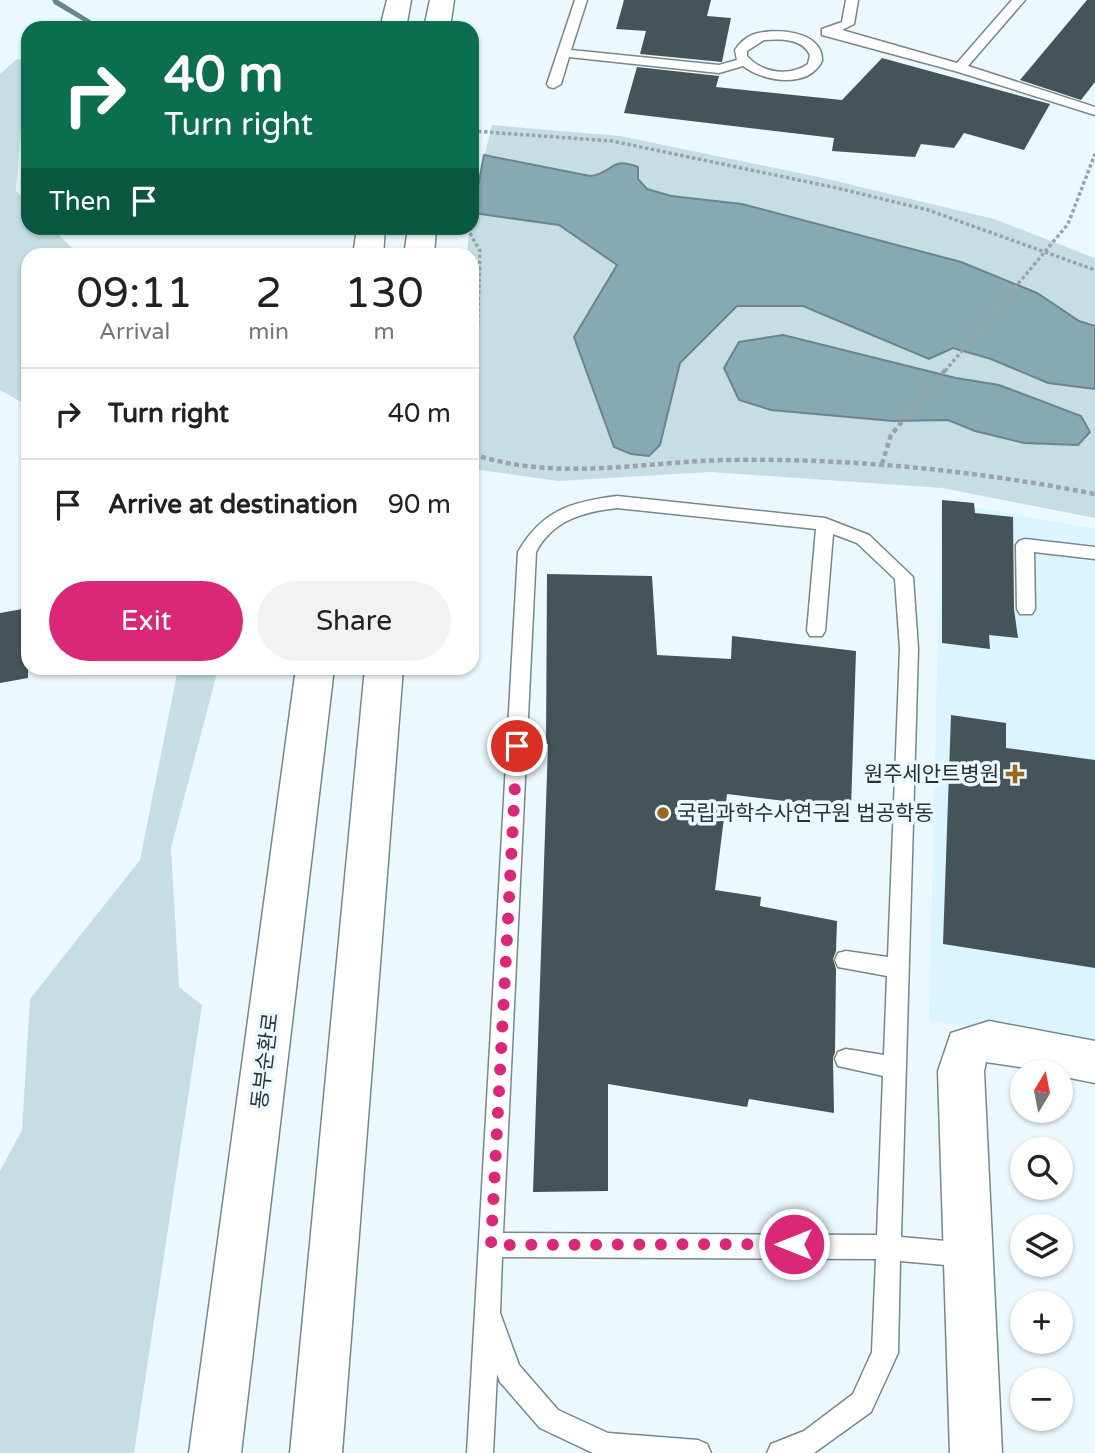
<!DOCTYPE html>
<html lang="en">
<head>
<meta charset="utf-8">
<style>
  :root { --surface:#fff; --page:#f2f2f2; --text:#222; --muted:#767676; --line:#e0e0e0; --accent:#db2777 }
  body { margin:0; font-family:"Varela Round","Noto Sans KR",sans-serif; background:var(--page); color:var(--text); height:100vh; display:flex; flex-direction:column; font-size:26px; white-space:nowrap }
  * { box-sizing:border-box; margin:0 }
  p { font-size:23px; color:var(--muted) }
  .icon { flex:none; width:38px; height:38px; fill:none; stroke:currentColor; stroke-width:2; stroke-linecap:round; stroke-linejoin:round }
  .map { position:relative; flex:1; overflow:hidden }
  .sheet { position:absolute; left:21px; top:248px; width:458px; height:427px; display:flex; flex-direction:column; background:var(--surface); border-radius:21px; box-shadow:0 2px 5px #0004 }
  .sheet>* { flex:none }
  .top-card { position:absolute; left:21px; top:21px; width:458px; height:214px; border-radius:21px; box-shadow:0 2px 5px #0004; background:#0b6e4f; color:#fff; overflow:hidden }
  .needle { width:46px; rotate:10deg }
  .controls { position:absolute; left:1010px; top:1060px; display:grid; gap:14px }
  .controls a { display:grid; place-items:center; width:63px; height:63px; border-radius:50%; background:var(--surface); box-shadow:0 2px 5px #0004; font-size:35px }
  .pin { position:absolute; display:grid; place-items:center; width:60px; height:60px; color:#fff; margin:-30px; border:4px solid #fff; border-radius:50%; box-shadow:0 2px 7px #0007 }
  .me { position:absolute; width:77px; margin:-38px; rotate:270deg; stroke-linejoin:round; filter:drop-shadow(0 0 5px #0008) }
  .turn { display:flex; align-items:center; gap:24px; height:147px; padding:0 28px; font-size:32px }
  .turn .icon { width:91px; height:91px; stroke-width:2.5 }
  .turn b { display:block; font-size:49px; line-height:60px }
  .then { display:flex; align-items:center; height:66px; padding:0 28px; background:#0003; gap:14px; font-size:26px }
  .eta { display:flex; justify-content:space-evenly; align-items:center; height:119px; text-align:center }
  .eta b { font-size:42px; font-weight:600; line-height:49px }
  .action { display:flex; gap:14px; margin-top:auto; padding:14px 28px }
  .action a { flex:1; height:80px; border-radius:42px; background:var(--accent); color:#fff; font-size:28px; font-weight:600; line-height:80px; text-align:center }
  .action a+a { background:var(--page); color:var(--text) }
  ul { padding:0; list-style:none }
  li { display:flex; align-items:center; gap:21px; height:91px; padding:0 28px; border-top:2px solid var(--line) }
  li div { flex:1 }
  li b { display:block; font-size:26px }
  li em { font-style:normal }
  .map>svg:first-child { display:block }
  .built { fill:#daf5fd }
  .green { fill:#c7dde4 }
  .water { fill:#87a9b3; stroke:#6b858d; stroke-width:2 }
  .lines { fill:none; stroke-linecap:round; stroke-linejoin:round }
  .stream { fill:#6b858d; fill-rule:evenodd }
  .building { fill:#455458 }
  .lane-casing { stroke:#77878c; stroke-width:3 }
  .street-casing { stroke:#77878c; stroke-width:3 }
  .secondary-casing { stroke:#77878c; stroke-width:3 }
  .path-far1 { stroke:#99a4a8; stroke-width:3.5; stroke-dasharray:3.5 2.5; stroke-linecap:butt }
  .path { stroke:#99a4a8; stroke-width:4.5; stroke-dasharray:5 3.5; stroke-linecap:butt }
  .lane { fill:#fff; fill-rule:evenodd }
  .street { fill:#fff; fill-rule:evenodd }
  .secondary { fill:#fff; fill-rule:evenodd }
  .route { stroke:#db2777; stroke-width:12; stroke-dasharray:0 21.6 }
  .poi-dot { fill:#9c661f; stroke:#ebf9fe; stroke-width:2.5 }
  .labels { text-anchor:middle; stroke-width:7; stroke-linejoin:round; paint-order:stroke }
  .poi-label { font-size:21px; fill:#2b3134; stroke:#ebf9fe; text-anchor:end }
  .street-label { font-size:21px; fill:#2b3134; stroke:#ebf9fe }
</style>
</head>
<body>
<div class="map">
<svg width="1095" height="1453" viewBox="0 0 1095 1453">
  <rect width="100%" height="100%" fill="#ebf9fe"/>
  <polygon class="built" points="941,501 1095,529 1095,1052 929,1020"/>
  <g class="green">
    <polygon points="17,59 28,62 28,85 22,114 16,191 28,203 28,228 52,228 79,255 28,256 28,406 0,390 0,74"/>
    <polygon points="492,125 620,136 819,177 994,219 1095,258 1095,518 942,488 710,472 559,481 473,469 472,256 467,256 469,228 472,228 473,202"/>
    <polygon points="178,669 218,669 171,848 179,987 202,1005 134,1453 0,1453 0,1171 22,1130 30,999 140,860"/>
  </g>
  <g class="water">
    <path d="M484,155L590,176C615,173 609,156 638,167V179L647,189L671,196L742,204L961,262L1037,293L1079,321L1095,326V389L1048,383L991,359L953,348L929,359L803,306H737L680,363L660,445L649,456L631,454L614,447L574,337L617,265L559,225L473,213Z"/>
    <polygon points="783,335 956,378 999,385 1081,416 1090,432 1078,445 1024,443 975,431 948,420 893,421 771,410 739,400 724,368 739,342"/>
  </g>
  <g class="lines">
    <polygon class="stream" points="52,0 58,0 103,28 95,28 54,4"/>
  </g>
  <g class="building">
    <polygon points="624,0 711,0 707,16 731,18 722,62 640,54 646,31 616,29"/>
    <polygon points="1087,0 1095,0 1095,82 1081,100 1020,80"/>
    <polygon points="882,58 1050,104 1024,150 964,133 954,148 921,144 915,157 832,151 834,138 624,113 637,67 719,76 716,87 842,100"/>
    <polygon points="942,500 974,503 975,513 1013,517 1014,609 1018,638 989,635 990,649 942,643"/>
    <polygon points="547,574 652,576 657,655 731,659 732,636 856,651 851,809 727,794 715,890 761,897 760,906 837,921 836,951 833,959 836,969 835,1052 833,1058 834,1113 749,1099 747,1107 608,1084 608,1191 533,1192 548,744 546,744"/>
    <polygon points="28,608 28,678 0,683 0,613"/>
    <polygon points="951,715 1006,723 1006,748 1095,760 1095,968 943,944"/>
  </g>
  <g class="lines">
    <defs>
      <g id="lane">
        <path d="M575,0H587L571,50L719,65L737,60L735,50C739,44 745,38 752,35C772,27 824,30 822,61C808,89 764,82 743,66L719,73L569,57L561,84L554,88L549,87L547,84ZM764,40C780,39 802,38 810,55L808,64C789,77 762,73 747,56V51Z"/>
        <polygon points="846,0 858,0 854,24 842,30 957,63 1012,0 1025,0 968,66 1095,107 1095,115 955,71 822,35 822,29 842,22"/>
        <path d="M617,496L825,518L869,535L913,577L918,649L901,1237L968,1243L977,1246L980,1255L977,1264L968,1267L900,1261L898,1353L871,1412L814,1453H767L771,1444L804,1431L853,1394L872,1352L876,1259L502,1257L500,1313L519,1365L558,1410L608,1433L698,1440L707,1444L711,1453H593L540,1428L500,1382L497,1374L493,1453H467L518,552C542,510 571,502 617,496ZM617,508L816,529L807,631L810,636H822L825,631L833,534L857,543L895,579L900,649L888,957L846,951L838,953L835,960L838,967L887,976L884,1055L846,1049L838,1052L835,1059L838,1066L883,1076L877,1235L503,1233L536,552C553,520 583,512 617,508Z"/>
        <polygon points="1025,539 1095,547 1095,559 1034,552 1035,609 1032,614 1020,614 1017,609 1016,545 1019,541"/>
      </g>
      <polygon id="street" points="989,1021 1095,1041 1095,1083 1060,1076 1060,1073 986,1062 984,1071 1002,1453 950,1453 938,1071 951,1033"/>
      <g id="secondary">
        <polygon points="387,0 411,0 406,28 380,28"/>
        <polygon points="430,0 454,0 450,28 424,28"/>
        <polygon points="357,228 385,228 383,256 353,256"/>
        <polygon points="408,228 436,228 434,256 404,256"/>
        <polygon points="296,668 334,668 241,1453 189,1453"/>
        <polygon points="365,668 403,668 342,1453 290,1453"/>
      </g>
    </defs>
    <use href="#lane" class="lane-casing"/>
    <use href="#street" class="street-casing"/>
    <use href="#secondary" class="secondary-casing"/>
    <g class="path-far1">
      <polyline points="472,131 612,141 837,188 928,210 1095,270"/>
      <polyline points="467,228 480,251 476,371"/>
      <polyline points="945,371 1068,224 1095,154"/>
    </g>
    <g class="path">
      <path d="M476,369L473,454C556,482 640,462 726,460C850,458 973,470 1095,494"/>
      <polyline points="882,464 891,435 946,369"/>
    </g>
    <use href="#lane" class="lane"/>
    <use href="#street" class="street"/>
    <use href="#secondary" class="secondary"/>
  </g>
  <g class="lines">
    <polyline class="route" points="517,746 491,1245 794,1244"/>
  </g>
  <g class="poi-dot">
    <path d="M1011.5 763.5h7v7h7v7h-7v7h-7v-7h-7v-7h7z"/>
    <circle cx="663" cy="813" r="7"/>
  </g>
  <g class="labels">
    <g class="poi-label">
      <text x="999" y="781">원주세안트병원</text>
      <text x="677" y="820" text-anchor="start">국립과학수사연구원 법공학동</text>
    </g>
    <g class="street-label">
      <text transform="translate(265 1061) rotate(-83)" y="7">동부순환로</text>
    </g>
  </g>
</svg>
<div class="controls">
<a><svg class="needle" viewBox="-14 -14 28 28"><path d="M0-13l5 13h-10z" fill="#e53935"/><path d="M0 13l5-13h-10z" fill="#767676"/></svg></a>
<a><svg class="icon" aria-label="search" viewBox="0 0 24 24"><circle cx="10" cy="10" r="6"/><path d="M15 15l6 6"/></svg></a>
<a><svg class="icon" aria-label="layers" viewBox="0 0 24 24"><path d="M12 4l9 5-9 5-9-5zM3 14l9 5 9-5"/></svg></a>
<a>+</a>
<a>−</a>
</div>
<div class="pin" style="left:517px;top:746px;background:#d93025"><svg class="icon" aria-label="arrive" viewBox="0 0 24 24"><path d="M6 21V4h12l-3 4 3 4H6"/></svg></div>
<svg class="me" style="left:794px;top:1244px" viewBox="-20 -20 40 40"><circle r="17" fill="#db2777" stroke="#fff" stroke-width="3"/><path d="M0-11L8 9 0 5-8 9z" fill="#fff"/></svg>
<div class="top-card">
<div class="turn"><svg class="icon" aria-label="right" viewBox="0 0 24 24"><path d="M7 20v-9h11M14 6l5 5-5 5"/></svg><div><b>40 m</b>Turn right</div></div>
<div class="then">Then<svg class="icon" aria-label="arrive" viewBox="0 0 24 24"><path d="M6 21V4h12l-3 4 3 4H6"/></svg></div>
</div>
<section class="sheet">
<div class="eta">
<div><b>09:11</b><p>Arrival</p></div>
<div><b>2</b><p>min</p></div>
<div><b>130</b><p>m</p></div>
</div>
<ul>
<li><svg class="icon" aria-label="right" viewBox="0 0 24 24"><path d="M7 20v-9h11M14 6l5 5-5 5"/></svg><div><b>Turn right</b></div><em>40 m</em></li>
<li><svg class="icon" aria-label="arrive" viewBox="0 0 24 24"><path d="M6 21V4h12l-3 4 3 4H6"/></svg><div><b>Arrive at destination</b></div><em>90 m</em></li>
</ul>
<div class="action"><a>Exit</a><a>Share</a></div>
</section>
</div>
</body>
</html>
